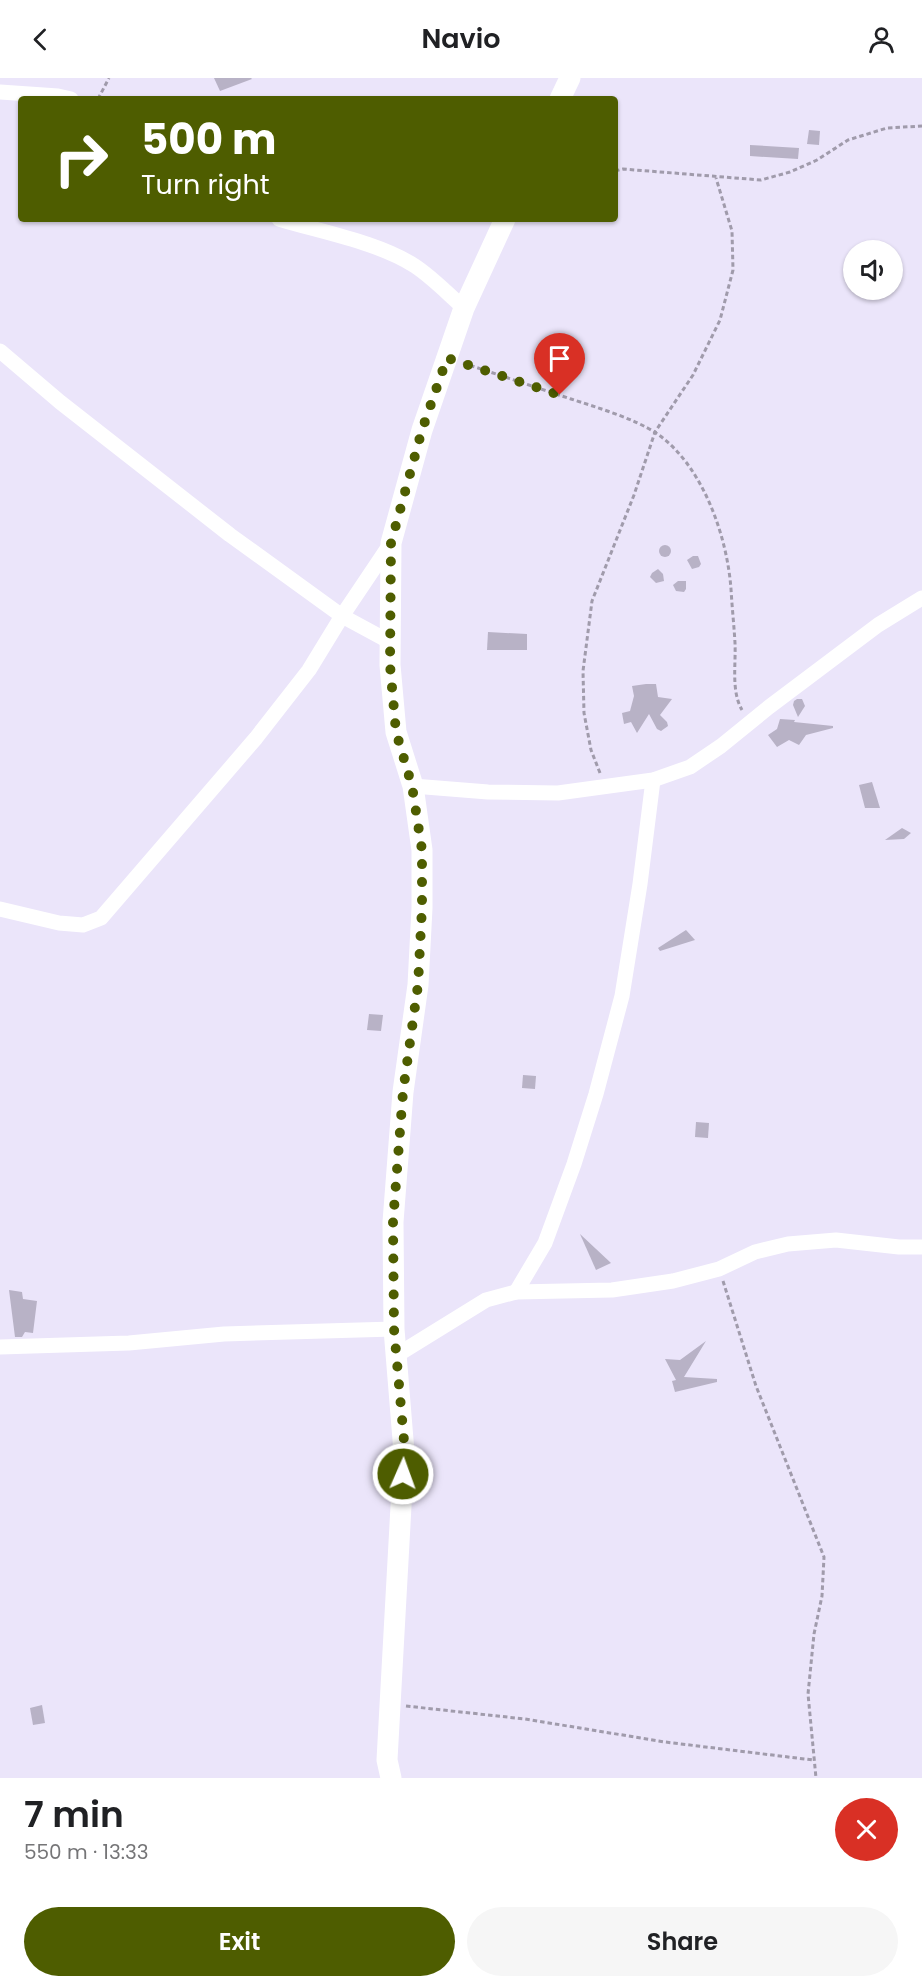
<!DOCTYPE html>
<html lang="en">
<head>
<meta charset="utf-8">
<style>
  :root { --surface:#fff; --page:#f6f6f6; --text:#202124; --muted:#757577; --accent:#4e5d00 }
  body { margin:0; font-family:Poppins,sans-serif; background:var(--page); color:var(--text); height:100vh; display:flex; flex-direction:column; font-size:22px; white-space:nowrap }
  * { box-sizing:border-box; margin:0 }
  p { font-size:20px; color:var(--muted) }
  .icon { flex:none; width:33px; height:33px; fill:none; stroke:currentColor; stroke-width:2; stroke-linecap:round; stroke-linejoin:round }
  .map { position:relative; height:1700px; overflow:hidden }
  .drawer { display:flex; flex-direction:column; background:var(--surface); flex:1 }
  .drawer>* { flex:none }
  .top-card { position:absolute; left:18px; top:18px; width:600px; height:126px; border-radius:6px; box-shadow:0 2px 4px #0004; background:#4e5d00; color:#fff; overflow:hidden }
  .controls { position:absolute; left:843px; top:162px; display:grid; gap:12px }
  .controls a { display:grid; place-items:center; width:60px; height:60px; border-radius:50%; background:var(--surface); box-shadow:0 2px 4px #0004; font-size:30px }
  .pin { position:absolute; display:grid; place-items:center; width:51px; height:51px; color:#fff; margin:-62px -26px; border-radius:50% 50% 50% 0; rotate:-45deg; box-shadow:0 0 6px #0007 }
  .pin .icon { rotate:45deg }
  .me { position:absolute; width:66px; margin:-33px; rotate:2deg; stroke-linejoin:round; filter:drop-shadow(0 0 4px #0008) }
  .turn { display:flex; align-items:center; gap:21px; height:126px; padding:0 24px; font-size:27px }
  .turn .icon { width:78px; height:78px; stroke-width:2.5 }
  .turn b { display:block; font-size:42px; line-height:51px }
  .round { display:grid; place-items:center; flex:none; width:63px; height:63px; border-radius:32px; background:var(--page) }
  .summary { display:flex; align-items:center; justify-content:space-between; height:102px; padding:0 24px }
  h1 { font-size:36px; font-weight:600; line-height:45px }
  .action { display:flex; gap:12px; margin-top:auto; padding:12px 24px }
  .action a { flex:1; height:69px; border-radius:36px; background:var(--accent); color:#fff; font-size:24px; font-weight:600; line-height:69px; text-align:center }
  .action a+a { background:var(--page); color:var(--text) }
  header { display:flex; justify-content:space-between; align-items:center; height:78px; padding:0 24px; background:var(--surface); font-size:27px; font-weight:600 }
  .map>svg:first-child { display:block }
  .building { fill:#b8b2c6 }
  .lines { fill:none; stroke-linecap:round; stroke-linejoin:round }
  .path { stroke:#a09bab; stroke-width:3; stroke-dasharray:4.5 3; stroke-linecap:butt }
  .street { stroke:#fff; stroke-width:15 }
  .secondary { stroke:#fff; stroke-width:21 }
  .route { stroke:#4e5d00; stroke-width:10; stroke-dasharray:0 18 }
</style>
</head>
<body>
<header><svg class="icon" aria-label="back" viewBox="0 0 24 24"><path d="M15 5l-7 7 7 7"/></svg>Navio<svg class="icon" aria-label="person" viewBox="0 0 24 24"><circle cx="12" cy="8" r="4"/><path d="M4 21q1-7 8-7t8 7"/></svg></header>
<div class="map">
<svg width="922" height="1700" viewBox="0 0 922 1700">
  <rect width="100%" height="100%" fill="#ebe5fa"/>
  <g class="building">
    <polygon points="214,0 251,0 252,1 220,13"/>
    <polygon points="809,52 820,53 819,67 807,66"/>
    <polygon points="750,67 799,70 798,81 750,78"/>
    <circle cx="665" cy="473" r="6"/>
    <polygon points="693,478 698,478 701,486 699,489 692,491 687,482"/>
    <polygon points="658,491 663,496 664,503 656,505 650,499 652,495"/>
    <polygon points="678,503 686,503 686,511 684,514 676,513 673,507"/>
    <polygon points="488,554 527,556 527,572 487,572"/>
    <polygon points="646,606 656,606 658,619 672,621 660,637 667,644 668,648 661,653 657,651 649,636 637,655 631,644 624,646 622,635 630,633 634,618 632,608"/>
    <polygon points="797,621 802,621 805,628 798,639 793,627 794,623"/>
    <polygon points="780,641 795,642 794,644 833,648 833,650 806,657 799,667 789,662 777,669 768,657 777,651"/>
    <polygon points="872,704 880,730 865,730 859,707"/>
    <polygon points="902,750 911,755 904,761 885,762"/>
    <polygon points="686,852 695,862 660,873 658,870"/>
    <polygon points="369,936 383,937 381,953 367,952"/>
    <polygon points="523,997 536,998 535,1011 522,1010"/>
    <polygon points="696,1044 709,1045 708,1060 695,1059"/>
    <polygon points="580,1156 611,1185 596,1192"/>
    <polygon points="9,1212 22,1214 23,1221 37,1223 33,1255 25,1254 22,1259 15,1259"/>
    <polygon points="706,1263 684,1299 717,1301 717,1304 675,1314 672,1303 676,1302 665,1281 680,1282"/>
    <polygon points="42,1627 45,1645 33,1647 30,1630"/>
  </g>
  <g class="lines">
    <g class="path">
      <polyline points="98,21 109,0"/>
      <polyline points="615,93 623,91 761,102 790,94 817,82 848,62 887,50 922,48"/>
      <path d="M463,285C499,297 535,309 571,321C596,329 635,341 656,355C702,386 727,457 731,511C732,529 734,547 735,565C736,587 731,613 742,632"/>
      <polyline points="600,695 591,672 584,635 583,593 592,523 634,417 655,354 693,297 720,242 733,192 732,153 716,100"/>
      <polyline points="723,1203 756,1308 824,1479 822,1518 814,1556 808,1616 816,1700"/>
      <polyline points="406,1628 525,1641 665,1664 813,1682"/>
    </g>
    <g class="street">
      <polyline points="0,14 58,18 71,21"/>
      <path d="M279,141C321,154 378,164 415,188C433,200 448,216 464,230"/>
      <polyline points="0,273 60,324 230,457 342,538 390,564"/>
      <polyline points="413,708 488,714 558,715 653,702 690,689 721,668 769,629 878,547 922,520"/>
      <polyline points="0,831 59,845 83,847 101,840 256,660 309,592 342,538 391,465"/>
      <polyline points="516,1214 545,1165 574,1086 596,1016 622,918 640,806 653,702"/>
      <polyline points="0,1269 129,1265 224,1256 394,1251"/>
      <polyline points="397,1277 486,1222 516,1214 612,1212 673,1203 719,1191 755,1174 788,1166 836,1162 899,1169 922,1169"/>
    </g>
    <g class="secondary">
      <polyline points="560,21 570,0"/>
      <polyline points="391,1700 387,1682 404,1374 394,1251 393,1144 403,1014 418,907 422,830 422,772 413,708 396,654 390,587 391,465 422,352 464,230 505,141"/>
    </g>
  </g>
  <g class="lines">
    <polyline class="route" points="403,1396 405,1374 394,1251 393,1144 403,1014 418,907 422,830 422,772 412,708 396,654 390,587 391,465 422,352 447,280 560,317"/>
  </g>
</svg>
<div class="controls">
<a><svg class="icon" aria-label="sound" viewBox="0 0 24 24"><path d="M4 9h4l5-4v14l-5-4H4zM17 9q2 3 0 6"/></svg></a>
</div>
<div class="pin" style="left:560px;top:317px;background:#d93025"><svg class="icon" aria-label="arrive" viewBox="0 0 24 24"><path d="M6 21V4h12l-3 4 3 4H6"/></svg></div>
<svg class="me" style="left:403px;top:1396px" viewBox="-20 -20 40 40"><circle r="17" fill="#4e5d00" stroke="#fff" stroke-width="3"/><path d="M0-11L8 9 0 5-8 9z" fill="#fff"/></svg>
<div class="top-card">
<div class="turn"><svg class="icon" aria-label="right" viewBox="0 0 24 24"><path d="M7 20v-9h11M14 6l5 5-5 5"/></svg><div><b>500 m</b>Turn right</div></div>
</div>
</div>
<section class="drawer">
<div class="summary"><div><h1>7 min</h1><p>550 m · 13:33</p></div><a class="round" style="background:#d93025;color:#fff"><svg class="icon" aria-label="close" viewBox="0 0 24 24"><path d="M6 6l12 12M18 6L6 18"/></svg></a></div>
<div class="action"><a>Exit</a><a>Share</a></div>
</section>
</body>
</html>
